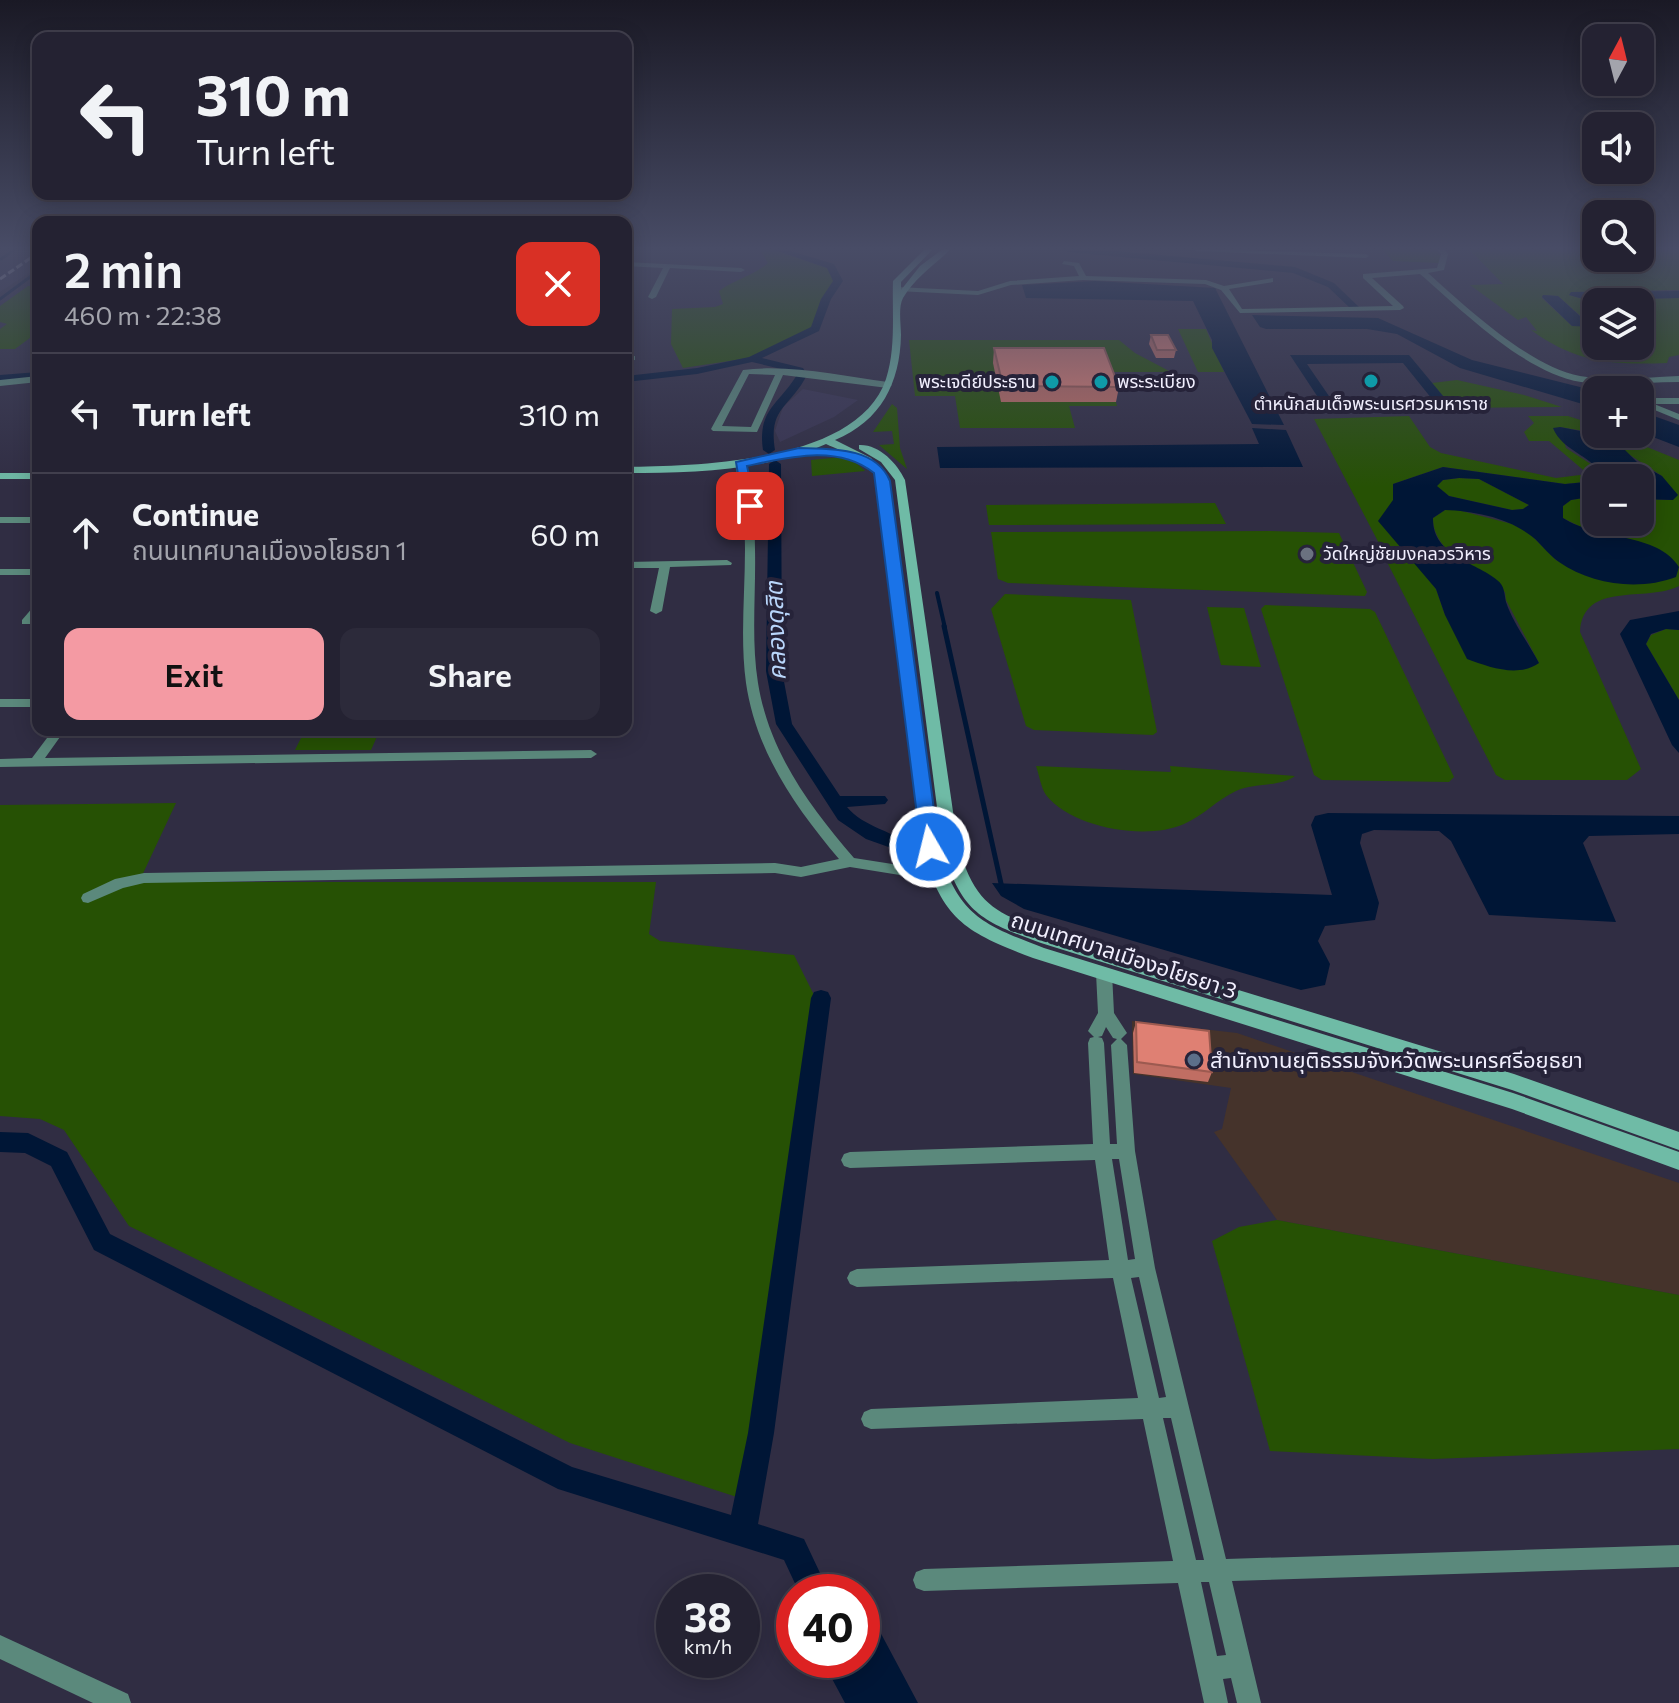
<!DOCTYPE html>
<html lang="en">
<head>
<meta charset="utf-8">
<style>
  :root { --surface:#242232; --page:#2c2a3a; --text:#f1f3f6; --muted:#a3a4ac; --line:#413f4d; --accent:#f49aa3 }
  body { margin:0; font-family:Commissioner,"Noto Sans Thai",sans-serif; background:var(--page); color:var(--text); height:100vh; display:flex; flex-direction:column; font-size:30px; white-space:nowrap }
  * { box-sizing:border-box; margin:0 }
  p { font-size:26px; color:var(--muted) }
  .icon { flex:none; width:44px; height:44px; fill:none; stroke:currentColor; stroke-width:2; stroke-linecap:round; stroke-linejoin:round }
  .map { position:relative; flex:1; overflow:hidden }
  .panel { position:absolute; left:32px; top:216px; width:600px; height:520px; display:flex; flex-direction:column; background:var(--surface); border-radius:16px; box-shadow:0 4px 20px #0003,0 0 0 2px var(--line) }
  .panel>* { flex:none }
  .top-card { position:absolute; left:32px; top:32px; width:600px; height:168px; border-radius:16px; box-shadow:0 4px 20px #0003,0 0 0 2px var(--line); background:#242232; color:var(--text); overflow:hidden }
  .needle { width:52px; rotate:7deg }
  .fabs { position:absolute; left:1582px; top:24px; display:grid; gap:16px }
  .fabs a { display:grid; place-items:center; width:72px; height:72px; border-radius:16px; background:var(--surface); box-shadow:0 4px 20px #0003,0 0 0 2px var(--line); font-size:40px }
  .speed { position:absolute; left:656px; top:1574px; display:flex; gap:16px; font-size:40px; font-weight:700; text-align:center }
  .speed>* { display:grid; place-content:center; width:104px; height:104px; border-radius:50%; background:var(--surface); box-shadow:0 4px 20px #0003,0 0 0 2px var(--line); line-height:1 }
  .speed small { font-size:20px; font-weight:400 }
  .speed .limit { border:12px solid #d22; background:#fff; color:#111 }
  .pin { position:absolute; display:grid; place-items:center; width:68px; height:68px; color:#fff; margin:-34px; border-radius:16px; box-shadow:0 4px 12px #0006 }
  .me { position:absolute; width:88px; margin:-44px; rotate:352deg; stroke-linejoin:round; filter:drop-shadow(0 0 6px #0008) }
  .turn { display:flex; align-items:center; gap:28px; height:168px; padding:0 32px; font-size:36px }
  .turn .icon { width:104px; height:104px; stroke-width:2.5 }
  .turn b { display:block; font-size:56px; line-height:68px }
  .round { display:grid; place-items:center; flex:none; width:84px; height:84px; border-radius:16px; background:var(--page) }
  .overview { display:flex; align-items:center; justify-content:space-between; height:136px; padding:0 32px }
  h1 { font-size:48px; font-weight:600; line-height:60px }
  .primary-button { display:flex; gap:16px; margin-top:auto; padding:16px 32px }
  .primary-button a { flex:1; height:92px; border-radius:16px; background:var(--accent); color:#111; font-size:32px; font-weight:600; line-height:92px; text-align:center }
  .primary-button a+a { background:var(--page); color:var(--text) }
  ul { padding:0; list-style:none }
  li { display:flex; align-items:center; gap:24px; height:120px; padding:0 32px; border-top:2px solid var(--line) }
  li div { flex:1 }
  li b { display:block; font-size:30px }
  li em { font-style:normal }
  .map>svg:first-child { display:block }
  .commercial { fill:#45332b }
  .built { fill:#383451 }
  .green { fill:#265104; fill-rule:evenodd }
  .water { fill:#001636; fill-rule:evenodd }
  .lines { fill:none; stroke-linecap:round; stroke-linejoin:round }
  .stream-far2 { stroke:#001636; stroke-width:3 }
  .stream-far1 { stroke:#001636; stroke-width:4 }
  .stream { stroke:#001636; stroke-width:5 }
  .canal { fill:#001636; fill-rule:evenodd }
  .street { fill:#5b897c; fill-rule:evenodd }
  .secondary { fill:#6fbba6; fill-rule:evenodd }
  .rail { stroke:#b0aebf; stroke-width:3; stroke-dasharray:7 3; stroke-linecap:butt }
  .wall { fill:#c06e63 }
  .building { fill:#df8073; stroke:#9c5a50; stroke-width:2 }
  .route { fill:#1a73e8; stroke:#114b97; stroke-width:2 }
  .culture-dot { fill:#0f9aa8; stroke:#262339; stroke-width:3 }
  .worship-dot { fill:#6b7280; stroke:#262339; stroke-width:3 }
  .service-dot { fill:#5c6f8a; stroke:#262339; stroke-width:3 }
  .labels { text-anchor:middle; stroke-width:8; stroke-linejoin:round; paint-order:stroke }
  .far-poi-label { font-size:18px; fill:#f1effe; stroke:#262339; text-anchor:start }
  .street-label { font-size:22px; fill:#f1effe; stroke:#262339 }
  .poi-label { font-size:22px; fill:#f1effe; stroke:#262339; text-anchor:start }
  .water-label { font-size:24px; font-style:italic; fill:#b9d6fb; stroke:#262339 }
</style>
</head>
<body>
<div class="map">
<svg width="1679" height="1703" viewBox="0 0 1679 1703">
  <rect width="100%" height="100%" fill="#302d43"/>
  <polygon class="commercial" points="1132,1021 1237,1033 1679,1183 1679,1295 1277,1220 1214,1132 1222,1129 1231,1088 1133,1074"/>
  <g class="built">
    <polygon points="12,249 38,249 38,267 0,292 0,257"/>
    <polygon points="803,389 858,400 834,417 780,442 775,431 783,407"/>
  </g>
  <g class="green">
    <path d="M771,249L827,268L835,281L823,299L812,328L749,358L683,368L671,344L672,309L715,307L723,304L719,291C735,279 753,276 768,263L760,250Z"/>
    <polygon points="1382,249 1436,249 1441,257 1439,263 1393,261"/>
    <path d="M1469,249H1596V258H1640V249H1679V290L1572,292L1569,295L1587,300L1679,298V355L1669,357L1667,363C1613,365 1576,363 1531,330L1537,331L1526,317L1518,320L1470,285L1503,284ZM1543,295L1558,296L1592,326H1572L1542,298ZM1596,302H1640V346H1596Z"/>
    <polygon points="28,286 38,286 38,332 15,349 0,349 0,329 7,324 0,322 0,306"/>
    <polygon points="1178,329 1206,329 1224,372 1198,372"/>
    <polygon points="909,340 1119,340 1135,353 1171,372 1105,372 994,363 996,376 936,376 937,388 998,388 1002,402 1116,402 1117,406 1069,406 1075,428 960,428 955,396 915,396"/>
    <polygon points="1457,380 1524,395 1562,407 1453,408 1432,383"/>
    <polygon points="892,404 897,408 900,448 907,469 879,445 894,444 892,431 873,432"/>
    <path d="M1409,416L1430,447L1441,453L1556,478L1588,474L1549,441H1529L1524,432L1534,423L1528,416H1568L1596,425V433L1560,427L1566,448L1600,470L1605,477L1596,478V481L1565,484L1443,467L1393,484V500L1417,565L1436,589L1445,615L1539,663L1506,600L1505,592C1481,575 1432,552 1433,518L1445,510H1458L1512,524L1529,533L1557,561L1593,533L1563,518V506L1571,500L1596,496V522H1640V499L1673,500L1662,476L1598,434H1615L1679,460V586C1646,603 1583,580 1580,632L1641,769L1627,780H1505L1496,775L1387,562L1394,559L1391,554L1383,551L1314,419Z"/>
    <polygon points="842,457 853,460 865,471 812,476 811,460"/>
    <polygon points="1459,478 1479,479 1529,505 1523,509 1512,510 1449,496 1436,486 1443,480"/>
    <polygon points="1215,503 1226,524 989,525 986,505"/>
    <polygon points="1269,531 1339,533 1367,592 1365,596 1008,583 998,579 991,532"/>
    <polygon points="1005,594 1131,600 1157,732 1153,735 1034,730 1026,726 991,609"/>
    <polygon points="1265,605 1370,609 1375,612 1454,777 1449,782 1322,780 1314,775 1261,609"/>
    <polygon points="1207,607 1244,608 1261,667 1221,665"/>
    <polygon points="1666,629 1679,630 1679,700 1646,644 1651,635"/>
    <polygon points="305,730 380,730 371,750 295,750"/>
    <path d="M1036,766L1171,772L1170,766L1295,776C1280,787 1254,783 1236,791C1218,799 1203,816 1184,824C1146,841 1072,828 1046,795C1041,788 1039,774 1036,766Z"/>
    <polygon points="176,803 139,882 656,882 649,934 660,941 794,955 814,995 740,1498 570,1443 129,1226 64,1130 40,1119 0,1116 0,805"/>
    <polygon points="1277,1220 1679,1295 1679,1449 1433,1459 1270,1451 1212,1241 1239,1227"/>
  </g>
  <g class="water">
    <polygon points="1095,281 1215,288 1284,425 1252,424 1212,348 1212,340 1193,301 1026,298 1022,285"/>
    <polygon points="1679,291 1679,298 1587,300 1569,295 1571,292"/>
    <polygon points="1543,295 1558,296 1592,327 1572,326 1542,297"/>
    <polygon points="1252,315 1378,318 1472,360 1596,391 1596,408 1460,368 1397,334 1367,329 1266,329 1260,327"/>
    <path d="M1290,355H1409L1453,408H1325ZM1403,363L1432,399H1331L1307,364Z"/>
    <polygon points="1640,411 1679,425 1679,447 1640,432"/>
    <path d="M1560,427L1601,435L1621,446L1638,463L1662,476L1678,495L1673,500L1640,499V478H1603C1598,458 1562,452 1553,428Z"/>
    <polygon points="1252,428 1286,430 1303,467 940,468 937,447 1259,444"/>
    <path d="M1443,467L1565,484L1596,481V496L1571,500L1563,506V518C1599,541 1657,532 1679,567L1676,577C1639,591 1592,585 1559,562C1547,554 1539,540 1527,533C1505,517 1472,511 1445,510L1433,518C1432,556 1476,562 1497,580C1505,586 1504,593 1506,602C1513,623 1529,644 1539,663C1518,678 1489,667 1467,659L1445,615L1436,589L1378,521L1393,500V484ZM1459,478L1479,479L1529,505L1523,509L1512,510L1449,496L1437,486L1443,480Z"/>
    <polygon points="1679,611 1679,630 1666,629 1651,634 1646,644 1679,700 1679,753 1672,745 1620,634 1630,620"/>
    <polygon points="1328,813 1679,816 1679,834 1589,836 1583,843 1616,922 1489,915 1451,841 1439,831 1374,830 1362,834 1360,843 1379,903 1375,920 1325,926 1318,941 1330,964 1325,985 1301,990 1024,909 1001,896 992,883 1332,895 1311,825 1315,816"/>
    <polygon points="862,1598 918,1703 845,1703 822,1660 862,1660"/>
  </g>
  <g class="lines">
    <g class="stream-far2">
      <polyline points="1,259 15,249"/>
      <polyline points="0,299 38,271"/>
    </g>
    <polyline class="stream-far1" points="937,593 945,628"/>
    <polyline class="stream" points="944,626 1002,888"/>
    <g class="canal">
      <path d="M772,249H784L834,264L843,281L831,299L819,331L762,358L803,368L807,375C790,408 768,407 775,450L769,454L763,450C757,409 780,404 798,373L752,362L697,374L626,382V376L697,368L749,357L811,327L821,299L833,281L827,268Z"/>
      <polygon points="1064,249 1093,249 1295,267 1334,283 1359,307 1351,309 1328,287 1293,273 1068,252"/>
      <polygon points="38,372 38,378 0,381 0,375"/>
      <path d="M775,460L781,464L782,671L792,724L840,796H885L888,800L885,804L847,807C863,827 894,831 906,844L903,848L897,850L866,839L838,820L776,724L766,671L769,464Z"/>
      <polygon points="821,990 828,992 831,998 774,1433 758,1524 804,1539 829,1592 799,1592 784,1560 558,1489 94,1250 51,1166 25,1153 0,1152 0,1132 28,1133 67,1152 110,1234 572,1467 731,1515 748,1433 811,998 814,992"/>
    </g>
    <g class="street">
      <polygon points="1193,249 1366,254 1369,256 1366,258 1196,251"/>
      <path d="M1437,249H1444L1448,254L1444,270L1428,273C1466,307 1530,367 1580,376C1612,382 1647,377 1679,376V382C1647,382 1613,387 1581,382C1523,372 1463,311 1420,274L1372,278L1403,306L1404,308L1400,310L1240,313L1221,290L1205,284L1083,280L1011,285L978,295L897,291L893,289L897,287L978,291L1010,281L1079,276L1074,266L1062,264L1064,261L1079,263L1086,276L1206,280L1224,286L1273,278V282L1229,289L1242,309L1393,306L1363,278V274L1437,268L1441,254Z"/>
      <polygon points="626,262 741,268 745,270 741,272 670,268 656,297 652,299 648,297 663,268 626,266"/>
      <polygon points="635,356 635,360 626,361 626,357"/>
      <path d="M743,370C790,364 841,376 888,382L892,385L888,388L783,375L757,432L713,431L711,429ZM749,374L775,375L751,427L722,426Z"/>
      <polygon points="38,376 38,382 0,386 0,380"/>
      <polygon points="1640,398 1679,398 1679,404 1654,404 1679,414 1679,420 1640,404"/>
      <path d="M740,461L745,464C751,492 755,520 755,549C756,594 751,639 758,683C769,752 810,807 854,858L937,871L942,872L944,876L942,880L937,881L850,867L801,877L775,873L144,883L123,888L88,903L83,902L81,898L83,894L115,879L144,873L775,863L801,867L839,859C796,808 756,752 746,683C740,639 745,594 745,549C745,520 741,492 735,464Z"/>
      <rect x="0" y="517" width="38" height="6"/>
      <polygon points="727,560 732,563 731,565 670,567 662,611 656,614 650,611 659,568 626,568 626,562"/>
      <rect x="0" y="569" width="38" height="6"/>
      <polygon points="38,605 38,615 30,624 22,624 22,620 34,606"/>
      <rect x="0" y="699" width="38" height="8"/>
      <polygon points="53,730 65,730 45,758 591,750 597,754 591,758 0,767 0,759 32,758"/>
      <path d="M1104,967L1109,969L1112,973L1114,1013L1127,1033L1121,1039L1127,1045L1135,1151L1155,1268L1226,1559L1679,1545V1567L1232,1581L1261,1703H1237L1231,1678L1223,1679L1228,1703H1204L1178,1583L924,1591L916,1588L913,1580L916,1572L924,1569L1173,1561L1143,1419L871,1429L864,1426L861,1419L864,1412L871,1409L1138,1398L1113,1278L857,1287L850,1284L847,1278L850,1272L857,1269L1109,1260L1095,1160L850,1168L844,1166L841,1160L844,1154L850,1152L1093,1144L1088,1043L1090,1038L1094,1037L1088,1031L1098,1013L1096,973L1099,969ZM1106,1027L1113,1038L1117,1039L1111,1045L1117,1144H1110L1104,1043L1102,1038L1098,1037L1102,1036ZM1112,1159H1119L1135,1259L1128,1260ZM1139,1277L1166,1397L1159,1398L1131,1278ZM1163,1418H1171L1204,1560H1196ZM1201,1582H1209L1226,1655L1217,1656Z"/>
      <polygon points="0,1635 128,1694 131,1703 93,1703 0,1659"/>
    </g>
    <g class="secondary">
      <path d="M925,249H933L901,282V290L920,266L943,249H951C934,265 915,278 903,298C898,307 901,325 901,335C900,383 881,421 835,440L871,458L889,481L938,847C958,915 981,924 1044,948L1513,1093L1679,1152V1170L1512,1109L1033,958C965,932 942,920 922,847L879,481C867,461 846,453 826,444C764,471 693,473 626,473V467C698,466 858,463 886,379C896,348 892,313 893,281Z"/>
      <path d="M859,445C879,444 897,463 905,480L958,846C976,906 995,913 1052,933L1514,1074L1679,1132V1150L1512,1090L1041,943C980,921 960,911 942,846L895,480L881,462L859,449Z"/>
      <rect x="0" y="473" width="38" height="6"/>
    </g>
    <polyline class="rail" points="0,279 38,253"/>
  </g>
  <g class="wall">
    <polygon points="1151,335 1176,350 1174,358 1156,358 1149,344"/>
    <polygon points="994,348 1119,387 1116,402 1001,402 993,363"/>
    <polygon points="1136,1022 1212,1072 1208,1082 1134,1073 1133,1033"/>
  </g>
  <g class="building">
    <polygon points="1151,335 1168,335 1176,350 1157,350"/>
    <polygon points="994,348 1104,348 1119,387 1003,386"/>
    <polygon points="1136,1022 1209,1031 1212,1072 1137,1062"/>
  </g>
  <linearGradient id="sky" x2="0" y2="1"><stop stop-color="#1a1925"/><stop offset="0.51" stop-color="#484c66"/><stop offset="1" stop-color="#484c66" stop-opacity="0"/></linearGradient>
  <rect width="1679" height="487" fill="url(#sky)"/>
  <path class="route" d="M799,448C832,449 876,447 890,481L939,847L937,852L930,853L921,847L874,473C838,444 789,457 747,466L756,506L750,510L743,506L736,462Z"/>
  <g class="culture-dot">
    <circle cx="1371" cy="381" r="8"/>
    <circle cx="1052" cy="382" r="8"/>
    <circle cx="1101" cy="382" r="8"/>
  </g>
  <circle class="worship-dot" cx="1307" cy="554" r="8"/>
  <circle class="service-dot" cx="1194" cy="1060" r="8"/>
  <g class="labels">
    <g class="far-poi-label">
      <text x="1036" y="388" text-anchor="end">พระเจดีย์ประธาน</text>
      <text x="1117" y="388">พระระเบียง</text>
      <text x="1371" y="410" text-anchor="middle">ตำหนักสมเด็จพระนเรศวรมหาราช</text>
      <text x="1323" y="560">วัดใหญ่ชัยมงคลวรวิหาร</text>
    </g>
    <g class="street-label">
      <text transform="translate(1124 955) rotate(18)" y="8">ถนนเทศบาลเมืองอโยธยา 3</text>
    </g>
    <g class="poi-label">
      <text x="1210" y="1068">สำนักงานยุติธรรมจังหวัดพระนครศรีอยุธยา</text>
    </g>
    <g class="water-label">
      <text transform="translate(776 631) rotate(-92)" y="8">คลองดุสิต</text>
    </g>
  </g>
</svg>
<div class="fabs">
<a><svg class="needle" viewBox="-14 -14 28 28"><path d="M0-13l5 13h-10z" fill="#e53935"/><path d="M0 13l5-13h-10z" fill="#a3a4ac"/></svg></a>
<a><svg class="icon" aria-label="sound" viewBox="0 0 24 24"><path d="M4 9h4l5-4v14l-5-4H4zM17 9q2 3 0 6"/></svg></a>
<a><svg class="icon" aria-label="search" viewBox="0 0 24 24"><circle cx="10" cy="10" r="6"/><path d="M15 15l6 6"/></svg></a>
<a><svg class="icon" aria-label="layers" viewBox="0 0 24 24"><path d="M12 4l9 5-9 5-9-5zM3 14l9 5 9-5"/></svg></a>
<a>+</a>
<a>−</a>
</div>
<div class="speed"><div>38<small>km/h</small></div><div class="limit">40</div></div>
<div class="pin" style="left:750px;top:506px;background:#d93025"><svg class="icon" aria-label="arrive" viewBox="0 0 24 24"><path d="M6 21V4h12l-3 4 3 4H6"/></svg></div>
<svg class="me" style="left:930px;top:847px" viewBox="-20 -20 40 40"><circle r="17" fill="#1a73e8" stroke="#fff" stroke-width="3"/><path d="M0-11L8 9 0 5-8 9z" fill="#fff"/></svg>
<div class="top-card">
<div class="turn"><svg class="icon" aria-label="left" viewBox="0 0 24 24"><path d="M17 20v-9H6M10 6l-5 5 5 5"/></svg><div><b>310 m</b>Turn left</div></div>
</div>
<section class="panel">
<div class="overview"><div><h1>2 min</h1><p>460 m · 22:38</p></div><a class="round" style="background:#d93025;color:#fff"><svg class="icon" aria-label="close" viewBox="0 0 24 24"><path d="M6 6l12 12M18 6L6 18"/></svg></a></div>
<ul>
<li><svg class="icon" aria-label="left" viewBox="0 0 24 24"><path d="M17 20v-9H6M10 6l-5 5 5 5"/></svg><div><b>Turn left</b></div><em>310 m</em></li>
<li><svg class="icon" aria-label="ahead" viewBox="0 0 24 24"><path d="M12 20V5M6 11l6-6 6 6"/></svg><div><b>Continue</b><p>ถนนเทศบาลเมืองอโยธยา 1</p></div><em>60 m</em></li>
</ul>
<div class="primary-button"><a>Exit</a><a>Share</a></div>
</section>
</div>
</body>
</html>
